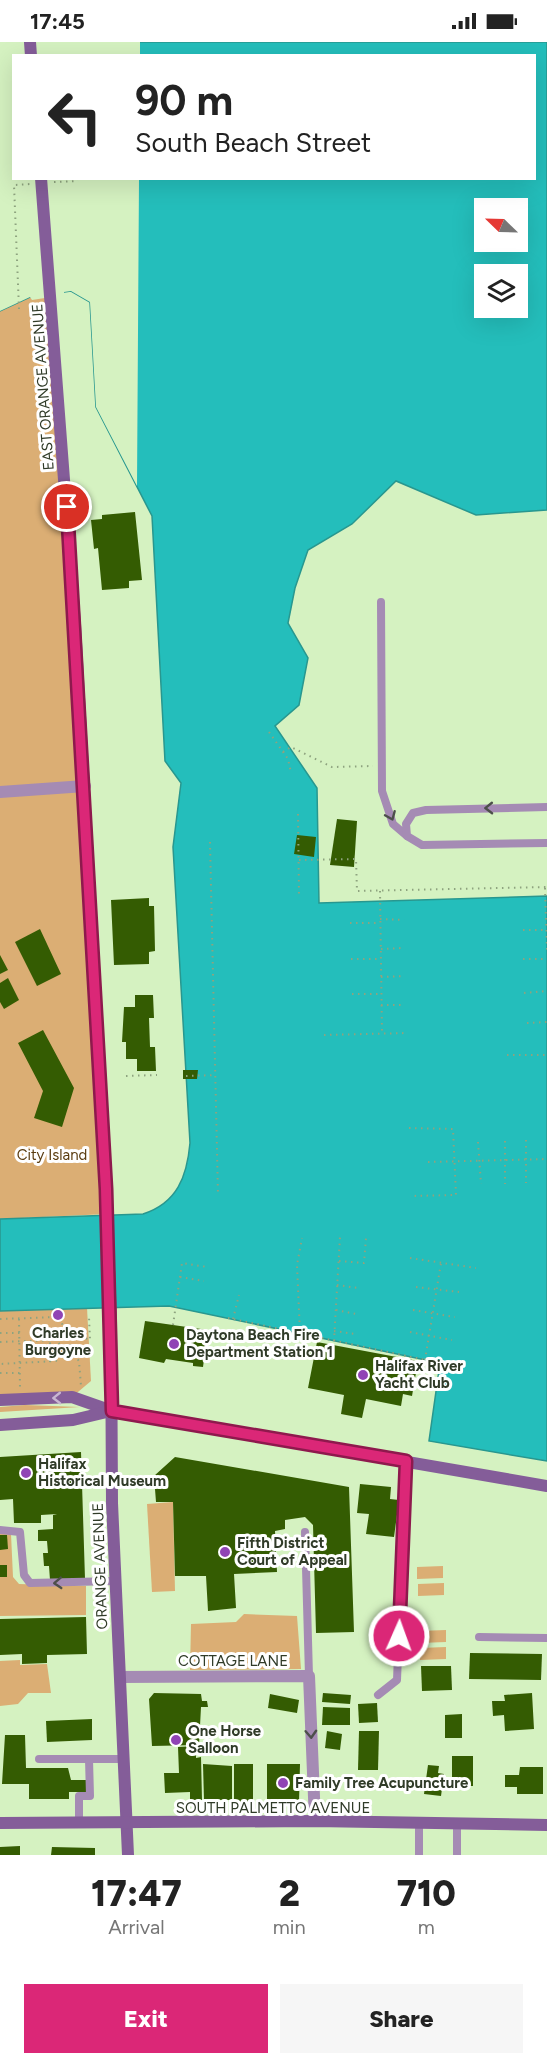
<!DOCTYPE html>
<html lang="en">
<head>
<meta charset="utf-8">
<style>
  :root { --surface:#fff; --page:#f6f6f6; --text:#222; --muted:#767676; --accent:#db2777 }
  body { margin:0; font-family:Figtree,sans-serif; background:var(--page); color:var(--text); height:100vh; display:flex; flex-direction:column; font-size:22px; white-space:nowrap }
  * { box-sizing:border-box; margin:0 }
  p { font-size:20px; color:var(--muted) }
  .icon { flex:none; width:33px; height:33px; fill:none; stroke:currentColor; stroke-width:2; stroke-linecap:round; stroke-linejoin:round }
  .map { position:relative; height:1813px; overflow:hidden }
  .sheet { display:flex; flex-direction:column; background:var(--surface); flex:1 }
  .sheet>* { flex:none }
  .top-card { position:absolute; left:12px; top:12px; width:524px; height:126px; border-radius:0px; box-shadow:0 6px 24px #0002; background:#fff; color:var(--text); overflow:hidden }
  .needle { width:39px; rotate:293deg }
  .buttons { position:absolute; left:474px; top:156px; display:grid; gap:12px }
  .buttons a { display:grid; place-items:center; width:54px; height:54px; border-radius:0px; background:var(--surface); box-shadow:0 6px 24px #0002; font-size:30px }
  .pin { position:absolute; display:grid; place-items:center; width:51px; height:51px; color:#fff; margin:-26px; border:3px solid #fff; border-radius:50%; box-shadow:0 2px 6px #0007 }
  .me { position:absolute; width:66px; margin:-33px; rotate:2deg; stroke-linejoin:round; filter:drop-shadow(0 0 4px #0008) }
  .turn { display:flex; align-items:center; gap:21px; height:126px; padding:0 24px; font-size:27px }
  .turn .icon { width:78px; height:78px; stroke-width:2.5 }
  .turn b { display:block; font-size:42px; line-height:51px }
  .eta { display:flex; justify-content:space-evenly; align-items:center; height:102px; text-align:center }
  .eta b { font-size:36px; font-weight:800; line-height:42px }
  .primary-button { display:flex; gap:12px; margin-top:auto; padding:12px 24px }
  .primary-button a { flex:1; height:69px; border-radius:0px; background:var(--accent); color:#fff; font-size:24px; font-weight:800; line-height:69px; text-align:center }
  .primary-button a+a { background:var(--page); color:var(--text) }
  .status { display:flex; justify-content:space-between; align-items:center; height:42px; padding:0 30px; background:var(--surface); direction:ltr }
  .status svg { height:16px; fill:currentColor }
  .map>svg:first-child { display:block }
  .green { fill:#dbae74 }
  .water { fill:#24bebb; stroke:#28978f; stroke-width:1.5; fill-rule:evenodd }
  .pier { fill:#d5f2c1 }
  .building { fill:#345c02 }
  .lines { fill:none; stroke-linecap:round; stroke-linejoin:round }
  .path { stroke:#8ea37f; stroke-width:2; stroke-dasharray:1.5 4.5; stroke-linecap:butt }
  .lane { stroke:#a58bb4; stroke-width:8 }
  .street { stroke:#a58bb4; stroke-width:12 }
  .secondary { stroke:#845d99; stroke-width:12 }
  .oneway { stroke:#4d4f4b }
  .oneway2 { stroke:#c8b6d1 }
  .route-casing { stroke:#8e194d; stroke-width:15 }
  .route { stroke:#db2777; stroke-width:10 }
  .poi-dot { fill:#9044b5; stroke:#fff; stroke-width:2 }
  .labels { text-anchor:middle; stroke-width:6; stroke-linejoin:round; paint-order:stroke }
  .street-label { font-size:15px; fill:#303b28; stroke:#fff }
  .park-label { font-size:15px; fill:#5a3c10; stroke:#fff }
  .poi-label { font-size:15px; font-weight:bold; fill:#303b28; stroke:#fff; text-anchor:start }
</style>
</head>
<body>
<div class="status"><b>17:45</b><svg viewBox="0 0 49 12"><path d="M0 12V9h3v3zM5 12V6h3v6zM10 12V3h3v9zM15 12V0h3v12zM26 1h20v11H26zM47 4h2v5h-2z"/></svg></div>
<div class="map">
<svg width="547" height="1813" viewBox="0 0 547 1813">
  <rect width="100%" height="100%" fill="#d5f2c1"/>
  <g class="green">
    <polygon points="47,253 84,721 107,1172 0,1177 0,269 30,255"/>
    <polygon points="87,1266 91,1339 72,1355 0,1358 0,1269"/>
    <polygon points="25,1363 80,1365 0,1370 0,1365"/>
    <polygon points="173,1460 175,1549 152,1550 147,1462"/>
    <polygon points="0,1492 11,1492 13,1535 19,1542 86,1544 86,1573 0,1574"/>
    <polygon points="443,1524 443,1536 417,1537 417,1525"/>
    <polygon points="444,1541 444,1553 418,1554 418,1542"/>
    <polygon points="244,1572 297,1574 301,1627 190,1628 191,1582 236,1580"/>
    <polygon points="446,1588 446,1600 420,1601 419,1589"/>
    <polygon points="446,1605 446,1617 420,1618 420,1606"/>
    <polygon points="20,1618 20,1623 47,1622 51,1651 28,1651 18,1662 0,1664 0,1619"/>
  </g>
  <path class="water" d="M0,0H547V468L476,473L396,439L352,482L308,508L295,546L288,581L308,616L299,663L275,684L317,746L319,861L547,854V1419L429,1399L440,1321L169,1264L0,1269V1177L143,1172C177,1161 187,1135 190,1101L173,805L181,741L165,719L152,474L96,365L90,260L71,249L30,255L0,269ZM14,14H534V136H14ZM484,166H518V200H484ZM484,232H518V266H484Z"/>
  <polygon class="pier" points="0,0 140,0 140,13 14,14 14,136 139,137 137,444 96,365 90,260 71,249 64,250 64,253 32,258 30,255 0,269"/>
  <g class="building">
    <polygon points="135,470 142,538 129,539 129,546 102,548 98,506 94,507 91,478 102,477 102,473"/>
    <polygon points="337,777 357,779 354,825 330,823"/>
    <polygon points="297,793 316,795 314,815 294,812"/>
    <polygon points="149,856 149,864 154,864 155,909 149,910 149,922 114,923 111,858"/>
    <polygon points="40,887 61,932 37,944 15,900"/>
    <polygon points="0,913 8,928 0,932"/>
    <polygon points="8,936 19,958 4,967 0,960 0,941"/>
    <polygon points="135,953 153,953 154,976 149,976 150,1005 155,1005 156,1029 137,1029 137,1017 126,1017 126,1000 122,1000 124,965 135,965"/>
    <polygon points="43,988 74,1046 62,1085 34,1076 43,1049 18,1001"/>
    <polygon points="183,1028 198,1028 197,1037 183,1037"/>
    <polygon points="145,1279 208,1288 203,1325 193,1324 193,1321 166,1317 164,1321 139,1316"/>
    <polygon points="317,1300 418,1319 412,1354 403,1352 401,1364 366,1357 362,1376 341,1372 344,1353 308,1346"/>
    <polygon points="81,1410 85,1537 50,1538 49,1524 44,1524 43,1511 48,1511 47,1499 38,1499 38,1488 53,1487 53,1473 57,1472 41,1473 41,1481 14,1481 13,1457 0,1458 0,1415"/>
    <polygon points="175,1415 349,1445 354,1590 316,1591 313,1483 305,1475 285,1478 285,1487 275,1489 277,1530 234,1532 236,1566 208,1569 206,1534 175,1534 173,1460 156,1460 154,1434"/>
    <polygon points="360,1442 391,1445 390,1457 399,1458 394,1495 366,1492 369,1472 357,1471"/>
    <polygon points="0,1493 7,1493 8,1507 0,1508"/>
    <rect x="0" y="1523" width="7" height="12"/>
    <polygon points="86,1575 87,1612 47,1613 47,1621 22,1622 22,1612 0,1613 0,1577"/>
    <polygon points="470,1611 542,1612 541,1638 469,1637"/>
    <polygon points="421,1624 451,1624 452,1648 422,1649"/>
    <polygon points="154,1651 201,1652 202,1659 207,1659 208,1665 201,1665 199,1703 152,1704 149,1657"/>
    <polygon points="323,1651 351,1653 350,1662 322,1660"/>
    <polygon points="532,1651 534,1687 505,1689 504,1673 493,1674 492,1659 505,1659 504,1653"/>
    <polygon points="270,1652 299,1658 297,1671 268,1666"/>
    <polygon points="377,1661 378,1680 359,1681 358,1662"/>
    <polygon points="323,1665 350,1666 350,1683 322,1683"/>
    <polygon points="462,1672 462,1696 445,1696 445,1673"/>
    <polygon points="92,1677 92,1698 47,1700 46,1679"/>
    <polygon points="327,1689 342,1692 340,1708 325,1706"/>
    <polygon points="359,1689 379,1689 378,1728 358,1728"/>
    <polygon points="5,1693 25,1693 26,1726 68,1726 71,1738 86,1738 86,1750 69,1750 69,1757 29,1757 29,1742 2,1742"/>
    <polygon points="196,1704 196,1716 201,1715 202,1758 190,1758 190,1750 165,1751 164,1731 179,1731 178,1705"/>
    <rect x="452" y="1714" width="21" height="30"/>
    <polygon points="203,1722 232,1724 232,1758 204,1758"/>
    <rect x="234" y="1722" width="19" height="39"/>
    <polygon points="267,1722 300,1722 299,1761 267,1760"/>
    <polygon points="428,1723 439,1724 438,1731 444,1732 441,1754 424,1752"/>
    <polygon points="520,1725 543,1725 543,1752 517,1752 517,1745 505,1745 505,1733 519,1733"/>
    <polygon points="20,1804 20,1813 0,1813 0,1805"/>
    <polygon points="52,1805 95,1806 95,1813 51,1813"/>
  </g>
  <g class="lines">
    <g class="path">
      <polyline points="54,140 78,139"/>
      <polyline points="19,267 14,143 31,142"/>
      <polyline points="269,690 288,717 291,731"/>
      <polyline points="283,710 291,705 332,725 373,724"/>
      <polyline points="298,772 299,855"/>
      <polyline points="210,800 218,1153"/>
      <polyline points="299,818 356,817 357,849 547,845"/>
      <polyline points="545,846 547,909"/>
      <polyline points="380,849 382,992"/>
      <polyline points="380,877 404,878"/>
      <polyline points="350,881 380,881"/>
      <polyline points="523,888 546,888"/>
      <polyline points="381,907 403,906"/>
      <polyline points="351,917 381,917"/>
      <polyline points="523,917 547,917"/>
      <polyline points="381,935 404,934"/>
      <polyline points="524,951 547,949"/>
      <polyline points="352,952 381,952"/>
      <polyline points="381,963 405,963"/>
      <polyline points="527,981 547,980"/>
      <polyline points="324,993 408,991"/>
      <polyline points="507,1013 547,1013"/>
      <polyline points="126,1034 157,1033"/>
      <polyline points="186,1034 216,1033"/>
      <polyline points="409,1086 453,1087 456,1153 410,1154"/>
      <polyline points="526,1098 526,1141"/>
      <polyline points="505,1099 505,1142"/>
      <polyline points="478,1100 481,1142"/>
      <polyline points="428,1120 547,1117"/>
      <polyline points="410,1216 476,1226"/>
      <polyline points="339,1219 364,1221 366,1196"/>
      <polyline points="180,1235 204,1239"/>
      <polyline points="337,1243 358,1246"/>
      <polyline points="416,1245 459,1250"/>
      <polyline points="336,1268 356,1272"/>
      <polyline points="413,1268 455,1275"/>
      <polyline points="228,1276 435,1320"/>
      <polyline points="0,1277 59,1275 65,1288 90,1298 89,1275"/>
      <polyline points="19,1277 20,1346"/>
      <polyline points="233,1277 239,1253"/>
      <polyline points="173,1283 182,1221 207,1225"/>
      <polyline points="334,1289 355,1292"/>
      <polyline points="69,1290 70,1307 79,1319 81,1344"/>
      <polyline points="410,1290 452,1298"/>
      <polyline points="0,1291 20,1291"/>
      <polyline points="300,1292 297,1223 302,1196"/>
      <polyline points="334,1299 340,1195"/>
      <polyline points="0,1300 55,1298 59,1301 60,1312 56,1319 0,1322"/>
      <polyline points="425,1318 441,1221"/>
      <polyline points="50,1320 50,1299"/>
      <polyline points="0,1331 20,1331"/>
    </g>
    <g class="lane">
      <polyline points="381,560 382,749 393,782 407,794"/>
      <polyline points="547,765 426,768 413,771 406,782 407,794 422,803 547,801"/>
      <polyline points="0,1488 20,1490 24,1533 30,1541 116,1539"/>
      <polyline points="305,1490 309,1634"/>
      <polyline points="479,1595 547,1596"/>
      <polyline points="378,1653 397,1638 406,1419"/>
      <polyline points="39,1717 124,1717"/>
      <polyline points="79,1782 79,1754 90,1754 89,1717"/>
      <polyline points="457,1782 457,1813"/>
      <polyline points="419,1813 419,1781"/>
    </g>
    <g class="street">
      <polyline points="0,750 85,744"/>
      <polyline points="120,1635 309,1634 315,1779"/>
    </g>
    <g class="secondary">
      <polyline points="30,0 31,14"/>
      <polyline points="41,136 75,582 105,1133 111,1276 112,1461 128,1813"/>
      <polyline points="0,1358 72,1355 112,1369 547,1444"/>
      <polyline points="0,1383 73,1378 111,1369"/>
      <polyline points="0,1781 315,1779 547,1783"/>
    </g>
  </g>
  <defs><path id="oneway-chevron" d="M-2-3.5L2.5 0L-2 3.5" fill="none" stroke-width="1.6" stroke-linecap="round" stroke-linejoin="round" transform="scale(1.5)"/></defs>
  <g class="oneway">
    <use href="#oneway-chevron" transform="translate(489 766) rotate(179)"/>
    <use href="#oneway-chevron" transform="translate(391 774) rotate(67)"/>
    <use href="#oneway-chevron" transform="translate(58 1541) rotate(177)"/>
    <use href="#oneway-chevron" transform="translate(311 1692) rotate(87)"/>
  </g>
  <use class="oneway2" href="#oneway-chevron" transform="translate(57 1356) rotate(179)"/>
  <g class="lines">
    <defs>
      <polyline id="route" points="67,465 106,1147 112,1369 406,1419 399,1594"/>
    </defs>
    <use href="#route" class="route-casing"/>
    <use href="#route" class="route"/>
  </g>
  <g class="poi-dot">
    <circle cx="58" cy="1273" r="6"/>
    <circle cx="174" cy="1302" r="6"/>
    <circle cx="363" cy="1333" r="6"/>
    <circle cx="26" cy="1431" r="6"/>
    <circle cx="225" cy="1510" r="6"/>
    <circle cx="176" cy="1698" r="6"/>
    <circle cx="283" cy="1741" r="6"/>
  </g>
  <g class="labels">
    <g class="street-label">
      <text transform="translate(43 345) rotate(-94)" y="5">EAST ORANGE AVENUE</text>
      <text transform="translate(100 1524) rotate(-92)" y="5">ORANGE AVENUE</text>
      <text x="233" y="1624">COTTAGE LANE</text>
      <text x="273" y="1771">SOUTH PALMETTO AVENUE</text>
    </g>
    <g class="park-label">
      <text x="52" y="1118">City Island</text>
    </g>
    <g class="poi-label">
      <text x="58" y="1296" text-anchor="middle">Charles<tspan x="58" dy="17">Burgoyne</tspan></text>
      <text x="186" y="1298">Daytona Beach Fire<tspan x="186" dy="17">Department Station 1</tspan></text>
      <text x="375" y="1329">Halifax River<tspan x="375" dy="17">Yacht Club</tspan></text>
      <text x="38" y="1427">Halifax<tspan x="38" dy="17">Historical Museum</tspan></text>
      <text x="237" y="1506">Fifth District<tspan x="237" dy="17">Court of Appeal</tspan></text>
      <text x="188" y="1694">One Horse<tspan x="188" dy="17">Salloon</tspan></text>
      <text x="295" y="1746">Family Tree Acupuncture</text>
    </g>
  </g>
</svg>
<div class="buttons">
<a><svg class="needle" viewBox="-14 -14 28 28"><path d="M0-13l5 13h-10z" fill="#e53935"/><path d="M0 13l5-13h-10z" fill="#767676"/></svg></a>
<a><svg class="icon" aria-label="layers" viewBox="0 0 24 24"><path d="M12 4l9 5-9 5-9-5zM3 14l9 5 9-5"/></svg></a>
</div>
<div class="pin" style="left:67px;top:465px;background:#d93025"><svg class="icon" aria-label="arrive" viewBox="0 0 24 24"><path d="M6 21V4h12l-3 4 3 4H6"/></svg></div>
<svg class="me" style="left:399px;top:1594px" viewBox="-20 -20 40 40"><circle r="17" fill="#db2777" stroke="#fff" stroke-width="3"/><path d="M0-11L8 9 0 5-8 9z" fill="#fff"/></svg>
<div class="top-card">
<div class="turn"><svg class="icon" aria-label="left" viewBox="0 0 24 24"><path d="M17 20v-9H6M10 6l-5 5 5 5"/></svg><div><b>90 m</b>South Beach Street</div></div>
</div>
</div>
<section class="sheet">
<div class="eta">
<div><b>17:47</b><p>Arrival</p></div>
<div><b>2</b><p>min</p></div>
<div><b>710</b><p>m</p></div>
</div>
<div class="primary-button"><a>Exit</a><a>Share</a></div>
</section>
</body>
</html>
